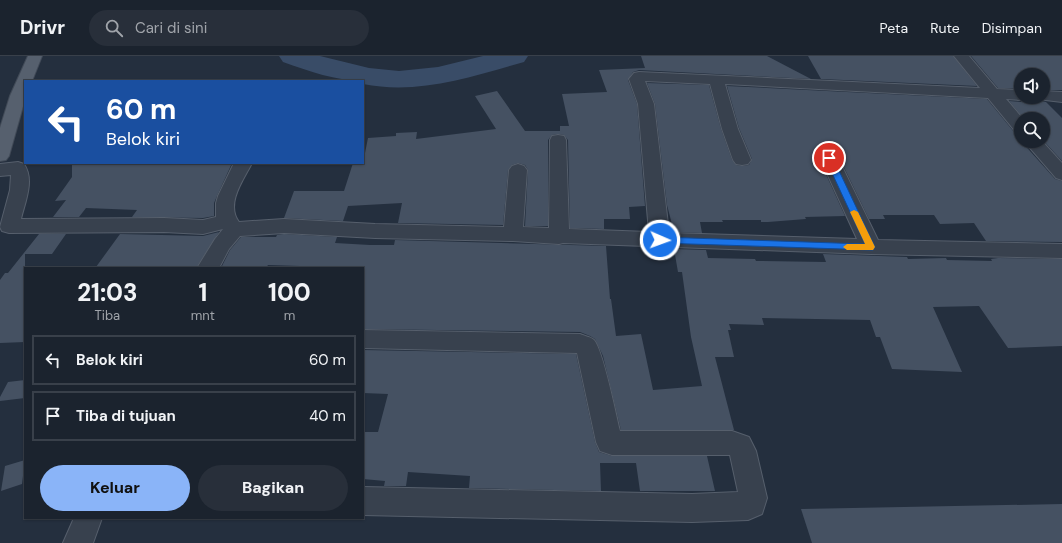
<!DOCTYPE html>
<html lang="id">
<head>
<meta charset="utf-8">
<style>
  :root { --surface:#1b232e; --page:#282f3a; --text:#f1f3f6; --muted:#a0a4aa; --line:#39404a; --accent:#8ab4f8 }
  body { margin:0; font-family:"DM Sans",sans-serif; background:var(--page); color:var(--text); height:100vh; display:flex; flex-direction:column; font-size:15px; white-space:nowrap }
  * { box-sizing:border-box; margin:0 }
  p { font-size:13px; color:var(--muted) }
  .icon { flex:none; width:22px; height:22px; fill:none; stroke:currentColor; stroke-width:2; stroke-linecap:round; stroke-linejoin:round }
  .map { position:relative; flex:1; overflow:hidden }
  .panel { position:absolute; left:24px; top:211px; width:340px; height:252px; display:flex; flex-direction:column; background:var(--surface); border-radius:0px; box-shadow:0 1px 3px #0004,0 0 0 1px var(--line) }
  .panel>* { flex:none }
  .hud { position:absolute; left:24px; top:24px; width:340px; height:84px; border-radius:0px; box-shadow:0 1px 3px #0004,0 0 0 1px var(--line); background:#1a4fa0; color:#fff; overflow:hidden }
  .buttons { position:absolute; left:1014px; top:12px; display:grid; gap:8px }
  .buttons a { display:grid; place-items:center; width:36px; height:36px; border-radius:50%; background:var(--surface); box-shadow:0 1px 3px #0004,0 0 0 1px var(--line); font-size:20px }
  .pin { position:absolute; display:grid; place-items:center; width:34px; height:34px; color:#fff; margin:-17px; border:2px solid #fff; border-radius:50%; box-shadow:0 1px 4px #0007 }
  .me { position:absolute; width:44px; margin:-22px; rotate:92deg; stroke-linejoin:round; filter:drop-shadow(0 0 3px #0008) }
  .turn { display:flex; align-items:center; gap:14px; height:84px; padding:0 16px; font-size:18px }
  .turn .icon { width:52px; height:52px; stroke-width:2.5 }
  .turn b { display:block; font-size:28px; line-height:34px }
  .eta { display:flex; justify-content:space-evenly; align-items:center; height:68px; text-align:center }
  .eta b { font-size:24px; font-weight:800; line-height:28px }
  .primary-button { display:flex; gap:8px; margin-top:auto; padding:8px 16px }
  .primary-button a { flex:1; height:46px; border-radius:24px; background:var(--accent); color:#111; font-size:16px; font-weight:800; line-height:46px; text-align:center }
  .primary-button a+a { background:var(--page); color:var(--text) }
  ul { padding:0; list-style:none }
  li { display:flex; align-items:center; gap:12px; height:50px; margin:0 8px 6px; padding:0 8px; border:2px solid var(--line); border-radius:0px }
  li div { flex:1 }
  li b { display:block; font-size:15px }
  li em { font-style:normal }
  header { display:flex; align-items:center; gap:24px; box-sizing:border-box; height:56px; padding:0 20px; background:var(--surface); border-bottom:1px solid var(--line) }
  header strong { font-size:19px }
  nav { display:flex; gap:22px; margin-inline-start:auto; font-size:14px }
  .search { width:280px; height:36px; background:var(--page); display:flex; align-items:center; gap:10px; box-sizing:border-box; padding:0 14px; border-radius:22px; color:var(--muted); font-size:15px }
  .map>svg:first-child { display:block }
  .lines { fill:none; stroke-linecap:round; stroke-linejoin:round }
  .river { fill:#394c67; fill-rule:evenodd }
  .building { fill:#455162 }
  .street-casing { stroke:#565f6c; stroke-width:2 }
  .primary-casing { stroke:#414a57; stroke-width:2 }
  .street { fill:#38414e; fill-rule:evenodd }
  .primary { fill:#56606e; fill-rule:evenodd }
  .route { fill:#1a73e8; stroke:#114b97 }
  .slow { fill:#f59e0b }
</style>
</head>
<body>
<header>
<strong>Drivr</strong>
<div class="search"><svg class="icon" aria-label="search" viewBox="0 0 24 24"><circle cx="10" cy="10" r="6"/><path d="M15 15l6 6"/></svg>Cari di sini</div>
<nav><a>Peta</a><a>Rute</a><a>Disimpan</a></nav>
</header>
<div class="map">
<svg width="1062" height="487" viewBox="0 0 1062 487">
  <rect width="100%" height="100%" fill="#242f3e"/>
  <g class="lines">
    <path class="river" d="M279,0H320L369,12L399,15L438,11L483,0H528L524,6C471,21 418,39 363,28V25C336,25 309,15 283,6Z"/>
  </g>
  <g class="building">
    <polygon points="641,0 767,0 811,23 639,14 633,16 628,24 637,48 645,150 629,151 630,163 604,163 604,173 570,172 568,84 564,79 558,78 552,79 548,84 548,170 525,170 528,114 525,109 518,107 512,109 508,114 503,169 398,167 402,147 348,150 343,165 284,162 294,135 344,135 353,107 363,107 368,82 396,80 396,77 417,76 416,83 496,73 475,40 497,35 525,75 560,75 560,70 569,70 562,38 607,36 599,14 645,12"/>
    <polygon points="808,0 953,0 977,30 821,23"/>
    <polygon points="971,0 1062,0 1062,34 1043,34 1043,19 1021,19 1021,32 998,32"/>
    <polygon points="647,27 709,29 721,73 732,104 736,109 742,110 749,109 752,103 739,72 727,30 987,43 1014,76 1021,77 1021,85 1055,123 1062,125 1062,186 986,185 974,167 940,168 934,159 883,159 885,163 869,163 839,101 835,97 829,96 822,97 819,103 845,160 805,161 806,163 768,166 761,166 761,164 722,164 723,166 700,166 702,177 674,176 667,149 655,48"/>
    <polygon points="1028,41 1035,41 1037,44 1046,46 1062,62 1062,105 1043,84 1043,63 1024,63 1009,45 1021,46"/>
    <polygon points="72,107 232,107 217,140 214,147 214,160 203,162 132,161 137,154 86,152 79,161 53,161 66,144 55,145 72,121"/>
    <polygon points="219,176 196,212 96,211 120,178 203,180"/>
    <polygon points="39,178 66,178 52,198 25,198 25,286 0,287 0,224 5,217 8,217"/>
    <polygon points="284,178 337,181 335,187 370,189 394,189 395,184 606,190 610,243 611,243 616,280 641,278 653,334 702,330 691,281 682,216 678,216 674,193 706,194 708,202 755,203 756,205 826,206 823,198 907,201 908,203 946,202 947,204 992,205 991,203 998,202 1062,203 1062,290 1008,292 979,250 933,251 962,316 892,313 880,281 876,281 870,264 762,262 764,269 729,268 731,274 728,274 734,301 715,301 734,374 621,374 603,300 595,283 590,280 580,276 363,273 363,212 268,209 266,212 221,212 230,194 241,181 276,181 277,179"/>
    <polygon points="363,294 576,298 595,386 599,396 612,400 707,400 715,435 640,435 636,407 600,407 601,435 469,432 470,420 408,416 406,430 384,430 385,425 363,423 363,376 378,376 388,338 363,337"/>
    <polygon points="25,324 25,342 0,345 0,341 8,326"/>
    <polygon points="25,404 22,428 1,435 5,410"/>
    <polygon points="1062,448 1062,487 812,487 801,453"/>
  </g>
  <g class="lines">
    <defs>
      <g id="street">
        <path d="M954,0H969L997,33L1021,34V41H1027L1021,44L1006,43L1023,63H1021V76L1015,75L988,42L725,28L738,73L751,104L748,108L742,109L736,108L733,104L722,73L710,28L645,25L654,48L669,177L857,183L820,102L823,98L829,97L835,98L838,102L878,184L1062,188V202L871,198L563,187L559,188L513,185L375,182L284,177L240,180L229,193L219,212H197L215,183L223,173L203,178L164,176L9,177L2,175L0,171L10,134L11,119L0,120V108L18,106L24,108C35,124 25,146 21,163L164,162L203,164L216,161V147L218,140L234,107H252C244,123 225,148 239,166L284,163L375,168L504,171L509,114L512,110L518,108L524,110L527,114L523,171L549,172L550,84L552,80L558,79L564,80L566,84L569,173L649,176L638,48L629,23L634,17L639,16L980,32Z"/>
        <polygon points="1043,35 1062,36 1062,46 1037,43 1036,41 1043,41"/>
        <polygon points="1024,85 1042,85 1062,107 1062,124 1056,122"/>
        <path d="M363,274L580,278C584,280 591,281 594,284C603,294 616,359 620,375H732L749,381L756,395L767,442L762,458L748,464L692,466L363,459V431L692,438L738,436L730,399H612L600,395L596,386L577,297L363,292Z"/>
        <polygon points="74,462 102,462 93,487 63,487"/>
      </g>
      <polygon id="primary" points="28,0 42,0 32,25 25,25 25,43 9,100 6,104 0,105 0,72 10,40"/>
    </defs>
    <use href="#street" class="street-casing"/>
    <use href="#primary" class="primary-casing"/>
    <use href="#street" class="street"/>
    <use href="#primary" class="primary"/>
  </g>
  <polygon class="route" points="826,100 831,100 833,102 875,191 873,194 660,187 656,184 660,181 865,188 825,102"/>
  <polygon class="slow" points="854,154 858,156 875,191 873,194 847,194 843,191 847,188 865,188 850,156"/>
</svg>
<div class="buttons">
<a><svg class="icon" aria-label="sound" viewBox="0 0 24 24"><path d="M4 9h4l5-4v14l-5-4H4zM17 9q2 3 0 6"/></svg></a>
<a><svg class="icon" aria-label="search" viewBox="0 0 24 24"><circle cx="10" cy="10" r="6"/><path d="M15 15l6 6"/></svg></a>
</div>
<div class="pin" style="left:829px;top:102px;background:#d93025"><svg class="icon" aria-label="arrive" viewBox="0 0 24 24"><path d="M6 21V4h12l-3 4 3 4H6"/></svg></div>
<svg class="me" style="left:660px;top:184px" viewBox="-20 -20 40 40"><circle r="17" fill="#1a73e8" stroke="#fff" stroke-width="3"/><path d="M0-11L8 9 0 5-8 9z" fill="#fff"/></svg>
<div class="hud">
<div class="turn"><svg class="icon" aria-label="left" viewBox="0 0 24 24"><path d="M17 20v-9H6M10 6l-5 5 5 5"/></svg><div><b>60 m</b>Belok kiri</div></div>
</div>
<section class="panel">
<div class="eta">
<div><b>21:03</b><p>Tiba</p></div>
<div><b>1</b><p>mnt</p></div>
<div><b>100</b><p>m</p></div>
</div>
<ul>
<li><svg class="icon" aria-label="left" viewBox="0 0 24 24"><path d="M17 20v-9H6M10 6l-5 5 5 5"/></svg><div><b>Belok kiri</b></div><em>60 m</em></li>
<li><svg class="icon" aria-label="arrive" viewBox="0 0 24 24"><path d="M6 21V4h12l-3 4 3 4H6"/></svg><div><b>Tiba di tujuan</b></div><em>40 m</em></li>
</ul>
<div class="primary-button"><a>Keluar</a><a>Bagikan</a></div>
</section>
</div>
</body>
</html>
